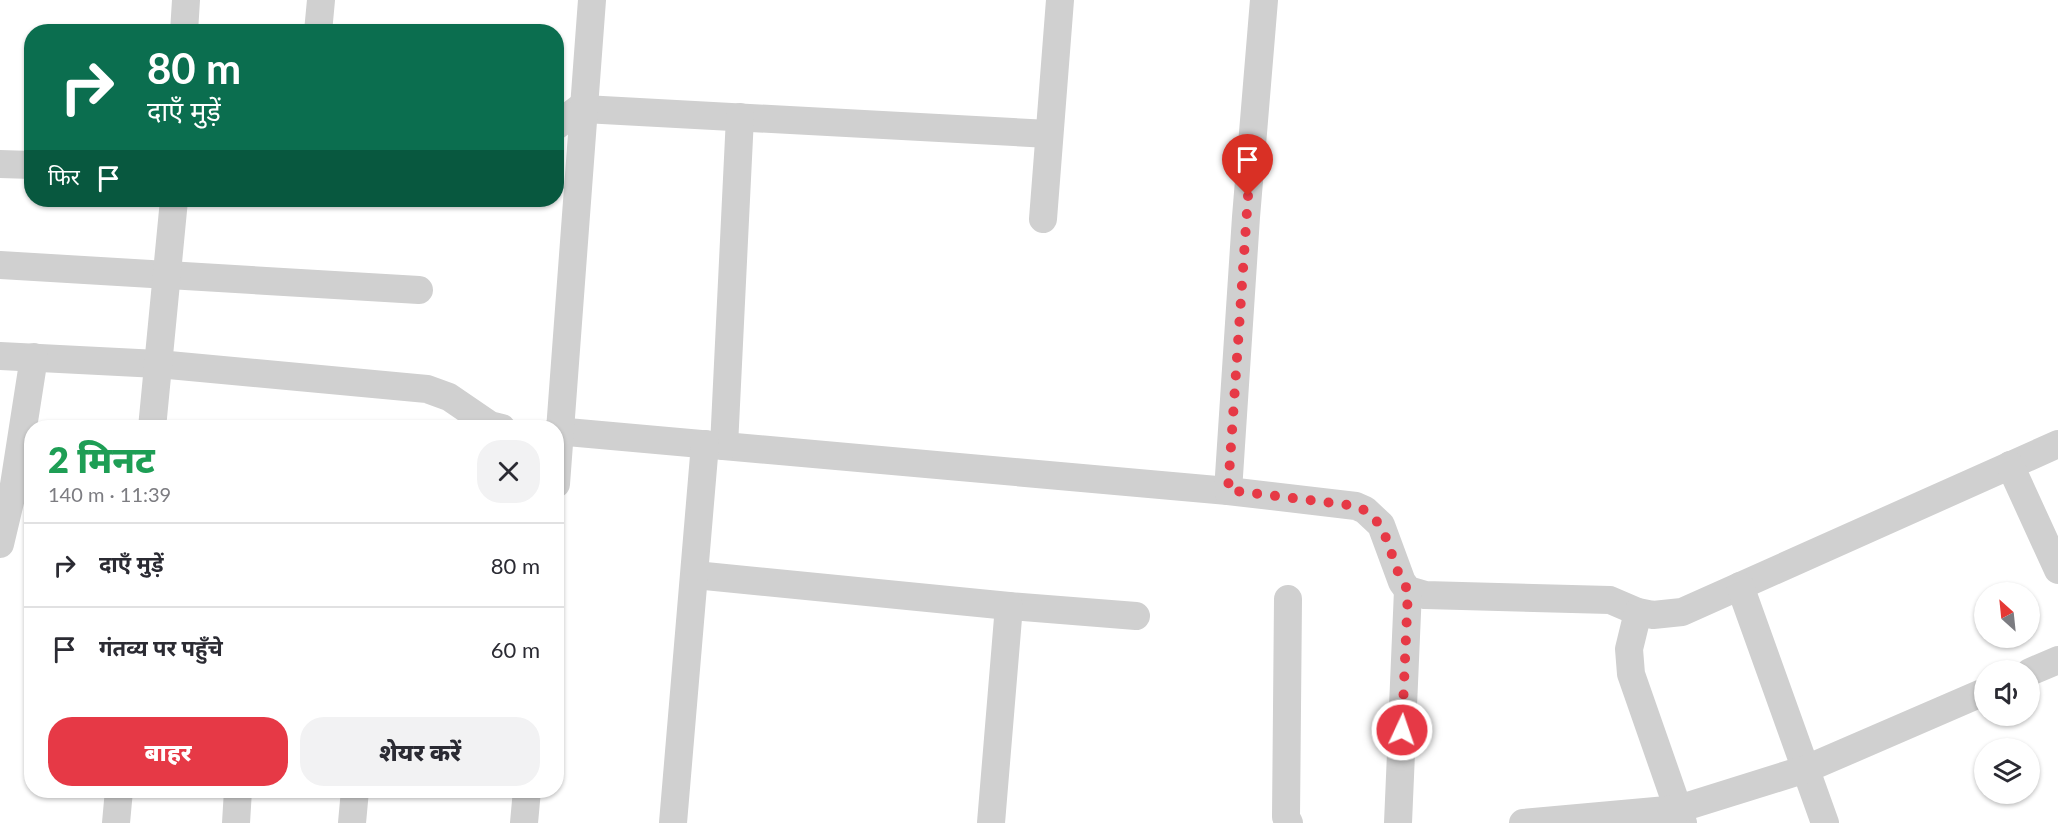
<!DOCTYPE html>
<html lang="hi">
<head>
<meta charset="utf-8">
<style>
  :root { --surface:#fff; --page:#f2f2f3; --text:#2b2b33; --muted:#7c7c81; --line:#e1e1e2; --accent:#e63946 }
  body { margin:0; font-family:Lato,"Noto Sans Devanagari",sans-serif; background:var(--page); color:var(--text); height:100vh; display:flex; flex-direction:column; font-size:22px; white-space:nowrap }
  * { box-sizing:border-box; margin:0 }
  p { font-size:20px; color:var(--muted) }
  .icon { flex:none; width:33px; height:33px; fill:none; stroke:currentColor; stroke-width:2; stroke-linecap:round; stroke-linejoin:round }
  .map { position:relative; flex:1; overflow:hidden }
  .drawer { position:absolute; left:24px; top:420px; width:540px; height:378px; display:flex; flex-direction:column; background:var(--surface); border-radius:24px; box-shadow:0 2px 4px #0004 }
  .drawer>* { flex:none }
  .guide { position:absolute; left:24px; top:24px; width:540px; height:183px; border-radius:24px; box-shadow:0 2px 4px #0004; background:#0b6e4f; color:#fff; overflow:hidden }
  .needle { width:39px; rotate:333deg }
  .buttons { position:absolute; left:1974px; top:582px; display:grid; gap:12px }
  .buttons a { display:grid; place-items:center; width:66px; height:66px; border-radius:50%; background:var(--surface); box-shadow:0 2px 4px #0004; font-size:30px }
  .pin { position:absolute; display:grid; place-items:center; width:51px; height:51px; color:#fff; margin:-62px -26px; border-radius:50% 50% 50% 0; rotate:-45deg; box-shadow:0 0 6px #0007 }
  .pin .icon { rotate:45deg }
  .me { position:absolute; width:66px; margin:-33px; rotate:3deg; stroke-linejoin:round; filter:drop-shadow(0 0 4px #0008) }
  .turn { display:flex; align-items:center; gap:21px; height:126px; padding:0 24px; font-size:27px }
  .turn .icon { width:78px; height:78px; stroke-width:2.5 }
  .turn b { display:block; font-size:42px; line-height:51px }
  .then { display:flex; align-items:center; height:57px; padding:0 24px; background:#0003; gap:12px; font-size:22px }
  .round { display:grid; place-items:center; flex:none; width:63px; height:63px; border-radius:24px; background:var(--page) }
  .summary { display:flex; align-items:center; justify-content:space-between; height:102px; padding:0 24px }
  h1 { font-size:36px; font-weight:800; line-height:45px; color:#1e9e55 }
  .cta { display:flex; gap:12px; margin-top:auto; padding:12px 24px }
  .cta a { flex:1; height:69px; border-radius:24px; background:var(--accent); color:#fff; font-size:24px; font-weight:800; line-height:69px; text-align:center }
  .cta a+a { background:var(--page); color:var(--text) }
  ul { padding:0; list-style:none }
  li { display:flex; align-items:center; gap:18px; height:84px; padding:0 24px; border-top:2px solid var(--line) }
  li div { flex:1 }
  li b { display:block; font-size:22px }
  li em { font-style:normal }
  .map>svg:first-child { display:block }
  .lines { fill:none; stroke-linecap:round; stroke-linejoin:round }
  .street { stroke:#d0d0d0; stroke-width:28 }
  .route { stroke:#e63946; stroke-width:10; stroke-dasharray:0 18 }
</style>
</head>
<body>
<div class="map">
<svg width="2058" height="823" viewBox="0 0 2058 823">
  <rect width="100%" height="100%" fill="#fff"/>
  <g class="lines">
    <g class="street">
      <polyline points="184,32 186,0"/>
      <polyline points="318,32 321,0"/>
      <polyline points="556,126 581,107 584,109 1049,134"/>
      <polyline points="0,164 32,165"/>
      <polyline points="1043,219 1060,0"/>
      <polyline points="0,265 419,290"/>
      <polyline points="0,356 158,364 427,389 449,397 490,425 502,428"/>
      <polyline points="152,428 174,200"/>
      <polyline points="556,431 1228,491 1356,506 1365,510 1381,525 1402,582 1408,590 1425,595 1610,600 1638,612 1653,615 1682,612 2058,444"/>
      <polyline points="724,446 740,117"/>
      <polyline points="2010,465 2058,570"/>
      <polyline points="556,484 592,0"/>
      <polyline points="1228,491 1246,217 1264,0"/>
      <polyline points="0,544 14,485 34,357"/>
      <polyline points="695,575 1009,606 1136,616"/>
      <polyline points="1740,586 1825,823"/>
      <polyline points="1288,599 1286,817 1289,823"/>
      <polyline points="1638,612 1629,649 1631,674 1683,823"/>
      <polyline points="2030,672 2058,660"/>
      <polyline points="116,823 119,790"/>
      <polyline points="236,823 238,790"/>
      <polyline points="352,823 355,790"/>
      <polyline points="524,823 527,790"/>
      <polyline points="673,823 705,444"/>
      <polyline points="991,823 1009,606"/>
      <polyline points="1398,823 1408,590"/>
      <polyline points="1523,823 1678,809 1806,769 1984,692"/>
    </g>
  </g>
  <g class="lines">
    <path class="route" d="M1248,196L1228,490L1356,506C1393,521 1387,562 1408,590L1402,730"/>
  </g>
</svg>
<div class="buttons">
<a><svg class="needle" viewBox="-14 -14 28 28"><path d="M0-13l5 13h-10z" fill="#e53935"/><path d="M0 13l5-13h-10z" fill="#7c7c81"/></svg></a>
<a><svg class="icon" aria-label="sound" viewBox="0 0 24 24"><path d="M4 9h4l5-4v14l-5-4H4zM17 9q2 3 0 6"/></svg></a>
<a><svg class="icon" aria-label="layers" viewBox="0 0 24 24"><path d="M12 4l9 5-9 5-9-5zM3 14l9 5 9-5"/></svg></a>
</div>
<div class="pin" style="left:1248px;top:196px;background:#d93025"><svg class="icon" aria-label="arrive" viewBox="0 0 24 24"><path d="M6 21V4h12l-3 4 3 4H6"/></svg></div>
<svg class="me" style="left:1402px;top:730px" viewBox="-20 -20 40 40"><circle r="17" fill="#e63946" stroke="#fff" stroke-width="3"/><path d="M0-11L8 9 0 5-8 9z" fill="#fff"/></svg>
<div class="guide">
<div class="turn"><svg class="icon" aria-label="right" viewBox="0 0 24 24"><path d="M7 20v-9h11M14 6l5 5-5 5"/></svg><div><b>80 m</b>दाएँ मुड़ें</div></div>
<div class="then">फिर<svg class="icon" aria-label="arrive" viewBox="0 0 24 24"><path d="M6 21V4h12l-3 4 3 4H6"/></svg></div>
</div>
<section class="drawer">
<div class="summary"><div><h1>2 मिनट</h1><p>140 m · 11:39</p></div><a class="round"><svg class="icon" aria-label="close" viewBox="0 0 24 24"><path d="M6 6l12 12M18 6L6 18"/></svg></a></div>
<ul>
<li><svg class="icon" aria-label="right" viewBox="0 0 24 24"><path d="M7 20v-9h11M14 6l5 5-5 5"/></svg><div><b>दाएँ मुड़ें</b></div><em>80 m</em></li>
<li><svg class="icon" aria-label="arrive" viewBox="0 0 24 24"><path d="M6 21V4h12l-3 4 3 4H6"/></svg><div><b>गंतव्य पर पहुँचे</b></div><em>60 m</em></li>
</ul>
<div class="cta"><a>बाहर</a><a>शेयर करें</a></div>
</section>
</div>
</body>
</html>
